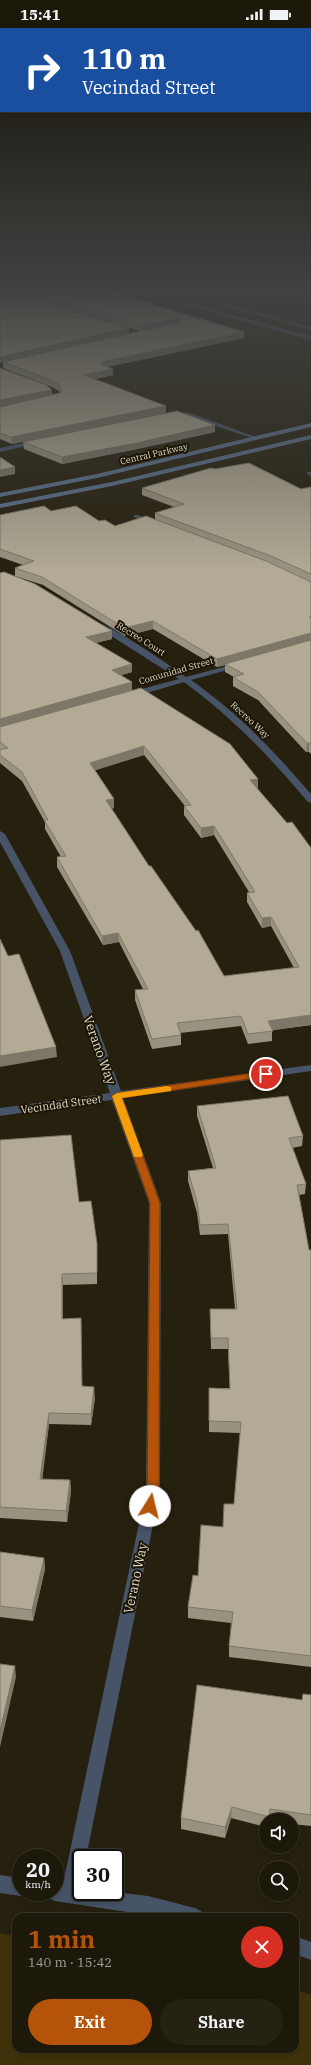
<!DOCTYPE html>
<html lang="en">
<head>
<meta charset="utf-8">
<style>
  :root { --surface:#1c180a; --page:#252113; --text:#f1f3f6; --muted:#a0a09c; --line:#3a372b; --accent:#b45309 }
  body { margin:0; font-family:"IBM Plex Serif",serif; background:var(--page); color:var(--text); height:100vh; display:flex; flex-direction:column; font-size:15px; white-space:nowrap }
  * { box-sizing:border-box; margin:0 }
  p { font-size:13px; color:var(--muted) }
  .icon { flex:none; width:22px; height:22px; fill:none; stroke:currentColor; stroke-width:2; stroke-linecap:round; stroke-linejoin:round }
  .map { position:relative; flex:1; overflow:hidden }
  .sheet { position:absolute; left:12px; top:1885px; width:287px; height:140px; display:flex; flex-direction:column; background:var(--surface); border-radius:12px; box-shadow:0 2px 6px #0003,0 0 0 1px var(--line) }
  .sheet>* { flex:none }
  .guide { position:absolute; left:0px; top:0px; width:311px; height:84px; box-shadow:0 2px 6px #0003,0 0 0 1px var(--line); background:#1a4fa0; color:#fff; overflow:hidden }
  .fabs { position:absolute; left:259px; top:1785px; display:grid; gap:8px }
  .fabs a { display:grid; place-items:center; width:40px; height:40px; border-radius:50%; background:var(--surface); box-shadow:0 2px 6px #0003,0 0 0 1px var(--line); font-size:20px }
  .speed { position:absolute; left:12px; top:1821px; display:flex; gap:8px; font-size:20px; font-weight:700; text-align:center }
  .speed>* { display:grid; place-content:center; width:52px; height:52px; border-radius:50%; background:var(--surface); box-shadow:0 2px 6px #0003,0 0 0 1px var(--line); line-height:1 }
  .speed small { font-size:10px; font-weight:400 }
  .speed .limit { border:2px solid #111; border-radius:6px; background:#fff; color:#111 }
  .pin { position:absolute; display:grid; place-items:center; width:34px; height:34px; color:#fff; margin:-17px; border:2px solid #fff; border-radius:50%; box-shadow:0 1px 4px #0007 }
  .me { position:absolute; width:44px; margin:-22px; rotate:9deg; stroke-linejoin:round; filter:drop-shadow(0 0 3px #0008) }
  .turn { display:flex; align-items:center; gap:14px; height:84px; padding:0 16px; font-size:18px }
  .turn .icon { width:52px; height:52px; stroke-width:2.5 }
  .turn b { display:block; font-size:28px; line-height:34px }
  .round { display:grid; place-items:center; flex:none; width:42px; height:42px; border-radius:21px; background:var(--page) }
  .overview { display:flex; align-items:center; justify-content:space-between; height:68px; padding:0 16px }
  h1 { font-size:24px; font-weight:800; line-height:30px; color:var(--accent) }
  .cta { display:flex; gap:8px; margin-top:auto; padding:8px 16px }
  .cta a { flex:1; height:46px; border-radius:24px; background:var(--accent); color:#fff; font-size:16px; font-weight:800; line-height:46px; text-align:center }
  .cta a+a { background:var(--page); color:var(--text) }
  .status { display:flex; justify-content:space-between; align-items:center; height:28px; padding:0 20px; background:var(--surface); direction:ltr }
  .status svg { height:11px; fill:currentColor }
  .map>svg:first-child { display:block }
  .green { fill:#3f320b }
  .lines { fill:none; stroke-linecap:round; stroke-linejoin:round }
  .service { fill:#475467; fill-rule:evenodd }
  .minor { fill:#475467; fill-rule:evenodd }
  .tertiary { fill:#475467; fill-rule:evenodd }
  .secondary { fill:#5d708f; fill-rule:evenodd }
  .wall { fill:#99927f; fill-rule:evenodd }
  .shaded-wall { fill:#7d7768 }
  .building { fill:#b2aa94; stroke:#7d7768; fill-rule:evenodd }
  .route { fill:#b45309; stroke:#753606 }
  .slow { fill:#f59e0b }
  .labels { text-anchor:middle; stroke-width:4; stroke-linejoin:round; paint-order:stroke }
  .far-street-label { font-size:9px; fill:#dfdbd0; stroke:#1d1605 }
  .street-label { font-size:11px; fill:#dfdbd0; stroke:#1d1605 }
  .near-street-label { font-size:13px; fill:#dfdbd0; stroke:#1d1605 }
</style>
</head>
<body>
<div class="status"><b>15:41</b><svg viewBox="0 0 49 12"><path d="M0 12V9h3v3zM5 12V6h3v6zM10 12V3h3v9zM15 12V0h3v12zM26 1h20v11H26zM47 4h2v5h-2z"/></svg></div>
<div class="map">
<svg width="311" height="2037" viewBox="0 0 311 2037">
  <rect width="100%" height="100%" fill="#26200e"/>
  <polygon class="green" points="0,1905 16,1908 16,2021 295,2021 295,1961 311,1967 311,2037 0,2037"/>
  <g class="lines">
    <g class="service">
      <polygon points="171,385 190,385 259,410 254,411 187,388 169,388"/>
      <polygon points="37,412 39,413 39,415 0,424 0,420"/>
    </g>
    <g class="minor">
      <polygon points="307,444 311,444 311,448 307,446"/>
      <polygon points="134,487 138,487 157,495 154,497 134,489"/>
      <path d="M97,595C107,594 174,640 186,649L242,634V638L191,652C239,686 273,722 311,766V775L308,774C268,727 234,691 184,654L133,669H127V665L179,651L97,599Z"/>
      <polygon points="0,803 5,806 70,923 121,1063 311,1037 311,1043 123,1070 161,1175 160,1462 86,1830 81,1830 81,1864 115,1864 148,1868 195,1880 201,1883 204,1889 160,1889 55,1873 49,1870 46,1864 55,1864 55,1855 63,1856 146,1462 149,1175 112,1072 0,1088 0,1080 110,1065 60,923 0,814"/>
      <polygon points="0,1847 21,1850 21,1864 27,1865 21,1868 0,1865"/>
      <polygon points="295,1908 311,1914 311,1932 295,1926"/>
    </g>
    <g class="tertiary">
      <polygon points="132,259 138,259 210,281 311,308 311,312 206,283"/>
      <polygon points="159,259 165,259 311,299 311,302"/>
    </g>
    <g class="secondary">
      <polygon points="311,395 311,399 97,450 0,469 0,465 97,446"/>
      <polygon points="311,407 311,411 112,458 0,480 0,476 112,454"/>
    </g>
  </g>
  <g class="wall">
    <polygon points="9,259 103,259 145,274 244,310 107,339 113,341 113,347 94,351 166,385 12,416 0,411 0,379 19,375 0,378 0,340 52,367 60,365 59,363 52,359 3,340 3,334 0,335 40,272 129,300 129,305 140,303 46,273"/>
    <polygon points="215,404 137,421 62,436 24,421 23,414"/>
    <polygon points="215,441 301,461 311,459 311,726 309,724 306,724 258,672 233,658 233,649 234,649 225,644 225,637 217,639 153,601 125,608 43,557 15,548 15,540 23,537 0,529 0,487 51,483 99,493 115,498 155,491 155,485 174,479 142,467 142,460"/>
    <path d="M0,545L112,611L96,615L132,636V644L121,647L132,654V662L258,760H256L287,795L311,997L272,1002V1013L248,1016L241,998L180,1005L181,1007V1017L152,1021L135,972V962L143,961L119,914L103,917L57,839V829H61L45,801V794L22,753L0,735ZM144,727L185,778H184V787L201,810L214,807L249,864L247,865V874L262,900L271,898L294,940L224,948L149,838L111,781L114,780V771L95,742Z"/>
    <polygon points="197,1078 303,1108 302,1118 292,1120 306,1156 305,1166 299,1167 309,1222 311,1222 311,1639 229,1629 229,1618 231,1595 188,1590 188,1579 198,1548 223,1499 234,1476 240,1405 209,1404 209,1360 230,1360 228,1321 211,1321 210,1281 235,1281 228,1206 200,1207 197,1185 188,1153 188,1143 213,1140 197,1088"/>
    <polygon points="0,1112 79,1174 97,1216 97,1256 63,1257 63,1291 82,1358 95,1370 91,1397 49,1396 42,1451 70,1452 71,1463 67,1494 0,1490"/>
    <polygon points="0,1524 44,1530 45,1541 33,1593 0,1589"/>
    <polygon points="311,1667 311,1798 292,1796 292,1792 266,1792 266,1799 231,1790 225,1810 181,1801 181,1790 302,1672"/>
  </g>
  <g class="shaded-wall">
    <polygon points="179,290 179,296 141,303 141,298"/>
    <polygon points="129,300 129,306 0,335 0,329"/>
    <polygon points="244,304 244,310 105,339 100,336 102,334"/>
    <polygon points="113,341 113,347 84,354 84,347"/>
    <polygon points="52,362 52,368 0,378 0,372"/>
    <polygon points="166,378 166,385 12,416 11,409"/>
    <polygon points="215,397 215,404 137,421 62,436 62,429"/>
    <polygon points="15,439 15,446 0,449 0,442"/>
    <polygon points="153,593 153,601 125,608 124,600"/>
    <polygon points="112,603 112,611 86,617 86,609"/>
    <polygon points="311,605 311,613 225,636 225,637 217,639 217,631"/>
    <polygon points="132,636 132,644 112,650 112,642"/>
    <polygon points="132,654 132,663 0,699 0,691"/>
    <polygon points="307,715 309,715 309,724 306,724"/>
    <polygon points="144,718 144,727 90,744 90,735"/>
    <polygon points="258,751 258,760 249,761 250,752"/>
    <polygon points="114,771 114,780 106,781 106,772"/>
    <polygon points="214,798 214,807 201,810 201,800"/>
    <polygon points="271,889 271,898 262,900 262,890"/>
    <polygon points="118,905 119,914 103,917 102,908"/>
    <polygon points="311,987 311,997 268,1003 268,993"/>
    <polygon points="56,1019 57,1029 0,1039 0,1028"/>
    <polygon points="62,1246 63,1257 63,1302 62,1291"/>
    <polygon points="94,1359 95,1370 91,1397 91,1386"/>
    <polygon points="49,1385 49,1396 41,1462 40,1451"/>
    <polygon points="70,1452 71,1463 67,1494 66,1483"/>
    <polygon points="44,1530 45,1541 33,1593 32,1582"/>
    <polygon points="15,1638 16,1649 0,1719 0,1703"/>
    <polygon points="232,1779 231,1790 225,1810 225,1799"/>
  </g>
  <g class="building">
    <polygon points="0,259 9,259 40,272 129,300 0,329"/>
    <polygon points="23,259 103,259 145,274 244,304 102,334 105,335 100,336 113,341 84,347 166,378 11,409 0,405 0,379 60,365 61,363 59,356 51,352 3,334 181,294 182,292 179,290 141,298 45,267"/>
    <polygon points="0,340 46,357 52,362 0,372"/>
    <polygon points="177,383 215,397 137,415 62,429 23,414"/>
    <polygon points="0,429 15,439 0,442"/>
    <polygon points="249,435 301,461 311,459 311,546 271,528 155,485 184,476 142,460 211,440 215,441"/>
    <polygon points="44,478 51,483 76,478 99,493 105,492 115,498 146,488 266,533 311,554 311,589 309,589 311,590 311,605 217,631 153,593 124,600 42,549 15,540 34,533 0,521 0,487"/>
    <polygon points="4,544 35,556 112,603 86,609 132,636 112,642 132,654 0,691 0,545"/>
    <polygon points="311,612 311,716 309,715 307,715 258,664 233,649 244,646 225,636"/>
    <path d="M141,660L230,716L258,751L250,752L287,795L292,794L311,820V987L268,993L273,1003L248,1006L241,988L177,995L181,1007L152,1011L135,962L148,961L118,905L102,908L57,829L66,828L44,792H48L22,744L0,727V722L8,720L0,714V699ZM144,718L191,777L184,778L201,800L214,798L255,864L247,865L262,890L271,889L299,939L224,948L198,902L196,903L151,838H149L106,772L114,771L90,735Z"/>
    <polygon points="0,911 8,928 19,926 56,1019 0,1028"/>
    <polygon points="288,1068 303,1108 289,1110 306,1156 297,1157 309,1222 311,1222 311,1628 229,1618 233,1584 188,1579 193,1547 198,1548 201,1497 223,1499 224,1476 234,1476 241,1394 209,1393 209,1360 230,1361 228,1310 211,1310 210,1281 237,1281 228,1196 200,1197 197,1174 188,1143 216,1140 197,1078"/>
    <polygon points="71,1107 79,1174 91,1173 97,1216 97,1245 62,1246 62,1291 81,1290 82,1358 94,1359 91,1386 49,1385 40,1451 70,1452 66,1483 0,1479 0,1112"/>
    <polygon points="0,1524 44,1530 32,1582 0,1578"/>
    <polygon points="0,1636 15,1638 0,1703"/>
    <polygon points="197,1657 302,1672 303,1666 311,1667 311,1787 270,1781 269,1789 232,1779 225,1799 181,1790"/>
  </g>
  <linearGradient id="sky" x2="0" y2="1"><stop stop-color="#151208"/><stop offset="0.48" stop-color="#414241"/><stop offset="1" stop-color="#414241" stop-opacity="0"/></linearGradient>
  <rect width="311" height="544" fill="url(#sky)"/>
  <polygon class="route" points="266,1043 271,1046 269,1048 122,1070 160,1175 159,1462 154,1481 146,1481 144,1478 147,1462 150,1175 112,1068 117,1065"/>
  <polygon class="slow" points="167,1058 171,1059 171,1063 122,1070 143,1127 141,1129 134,1129 112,1068 117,1065"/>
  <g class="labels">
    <g class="far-street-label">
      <text transform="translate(154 426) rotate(-13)" y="3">Central Parkway</text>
      <text transform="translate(141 611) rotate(32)" y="3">Recreo Court</text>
      <text transform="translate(176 643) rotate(-16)" y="3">Comunidad Street</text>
      <text transform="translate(250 692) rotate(43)" y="3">Recreo Way</text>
    </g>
    <g class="street-label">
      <text transform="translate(61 1076) rotate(-8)" y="4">Vecindad Street</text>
    </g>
    <g class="near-street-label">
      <text transform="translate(100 1022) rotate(70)" y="5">Verano Way</text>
      <text transform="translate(135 1550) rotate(-78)" y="5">Verano Way</text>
    </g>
  </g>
</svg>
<div class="fabs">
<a><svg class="icon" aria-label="sound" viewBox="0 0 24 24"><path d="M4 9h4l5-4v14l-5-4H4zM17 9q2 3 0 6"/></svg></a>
<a><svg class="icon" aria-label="search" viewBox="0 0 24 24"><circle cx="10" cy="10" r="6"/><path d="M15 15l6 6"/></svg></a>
</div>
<div class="speed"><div>20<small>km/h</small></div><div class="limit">30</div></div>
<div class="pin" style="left:266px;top:1046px;background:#d93025"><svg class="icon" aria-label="arrive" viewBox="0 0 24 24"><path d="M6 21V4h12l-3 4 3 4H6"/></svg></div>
<svg class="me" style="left:150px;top:1478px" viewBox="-20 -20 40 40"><circle r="19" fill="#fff"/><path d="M0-13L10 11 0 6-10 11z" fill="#b45309"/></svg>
<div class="guide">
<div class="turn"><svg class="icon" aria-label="right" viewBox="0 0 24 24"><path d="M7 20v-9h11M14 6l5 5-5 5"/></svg><div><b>110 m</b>Vecindad Street</div></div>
</div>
<section class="sheet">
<div class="overview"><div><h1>1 min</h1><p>140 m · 15:42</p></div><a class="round" style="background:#d93025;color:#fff"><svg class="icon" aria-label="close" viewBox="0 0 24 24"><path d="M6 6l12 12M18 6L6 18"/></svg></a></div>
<div class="cta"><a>Exit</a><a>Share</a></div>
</section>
</div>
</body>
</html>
